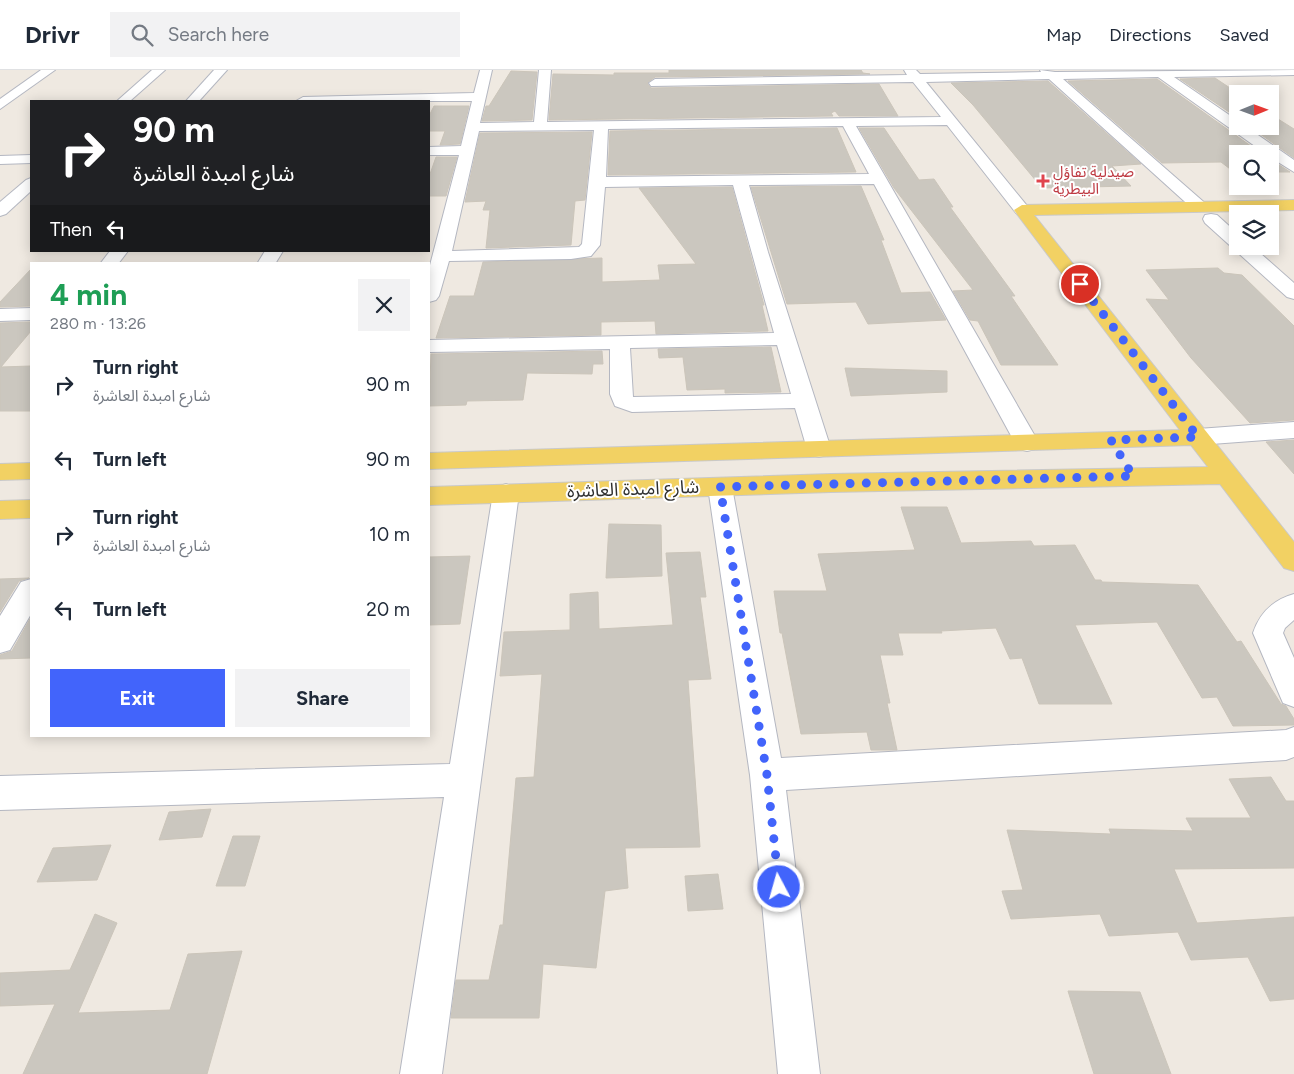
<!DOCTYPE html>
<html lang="en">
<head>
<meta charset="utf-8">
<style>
  :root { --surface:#fff; --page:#f2f2f3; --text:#1f2937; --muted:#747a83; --line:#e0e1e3; --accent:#4264fb }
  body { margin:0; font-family:Figtree,"Noto Sans Arabic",sans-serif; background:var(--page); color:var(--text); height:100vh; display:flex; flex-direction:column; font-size:19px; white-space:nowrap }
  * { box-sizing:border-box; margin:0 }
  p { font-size:16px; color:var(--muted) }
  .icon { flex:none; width:28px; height:28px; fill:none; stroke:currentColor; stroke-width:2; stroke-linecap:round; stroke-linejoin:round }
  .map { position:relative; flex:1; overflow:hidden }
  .sheet { position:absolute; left:30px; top:192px; width:400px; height:475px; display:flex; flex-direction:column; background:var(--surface); border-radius:0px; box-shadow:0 2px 12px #0003 }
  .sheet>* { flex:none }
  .banner { position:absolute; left:30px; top:30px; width:400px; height:152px; border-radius:0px; box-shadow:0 2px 12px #0003; background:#202124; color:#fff; overflow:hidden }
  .needle { width:32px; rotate:89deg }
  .buttons { position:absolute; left:1229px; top:15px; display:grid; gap:10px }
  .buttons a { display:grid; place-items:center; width:50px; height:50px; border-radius:0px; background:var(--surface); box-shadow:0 2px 12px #0003; font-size:25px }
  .pin { position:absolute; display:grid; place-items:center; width:42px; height:42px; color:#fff; margin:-21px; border:2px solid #fff; border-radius:50%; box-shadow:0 1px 5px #0007 }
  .me { position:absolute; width:55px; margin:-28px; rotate:354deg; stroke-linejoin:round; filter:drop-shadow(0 0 4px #0008) }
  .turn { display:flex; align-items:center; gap:18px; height:105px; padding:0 20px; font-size:22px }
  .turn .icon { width:65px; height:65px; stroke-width:2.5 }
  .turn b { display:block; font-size:35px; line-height:42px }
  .then { display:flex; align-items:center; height:48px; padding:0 20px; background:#0003; gap:10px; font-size:19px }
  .round { display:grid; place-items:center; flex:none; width:52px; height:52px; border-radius:0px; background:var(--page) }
  .summary { display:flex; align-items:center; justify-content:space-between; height:85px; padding:0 20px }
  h1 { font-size:30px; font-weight:700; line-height:38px; color:#1e9e55 }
  .primary-button { display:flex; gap:10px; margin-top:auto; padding:10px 20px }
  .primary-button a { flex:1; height:58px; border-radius:0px; background:var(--accent); color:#fff; font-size:20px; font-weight:700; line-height:58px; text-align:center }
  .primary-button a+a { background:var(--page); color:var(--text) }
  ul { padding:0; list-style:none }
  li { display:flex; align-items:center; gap:15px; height:75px; padding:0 20px }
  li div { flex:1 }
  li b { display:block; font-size:19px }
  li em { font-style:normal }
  header { display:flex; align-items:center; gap:30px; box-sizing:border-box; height:70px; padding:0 25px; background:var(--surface); border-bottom:1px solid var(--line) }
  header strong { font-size:24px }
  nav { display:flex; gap:28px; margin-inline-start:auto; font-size:18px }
  .search { width:350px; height:45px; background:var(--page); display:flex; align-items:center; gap:12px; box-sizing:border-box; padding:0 18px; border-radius:0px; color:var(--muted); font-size:19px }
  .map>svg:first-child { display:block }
  .building { fill:#cbc7bf; stroke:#cbc5ba }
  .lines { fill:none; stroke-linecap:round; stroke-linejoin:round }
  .minor-casing { stroke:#b4b7c1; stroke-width:2 }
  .major-casing { stroke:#c9c9c9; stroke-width:2 }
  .minor { fill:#fff; fill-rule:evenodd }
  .major { fill:#f2d163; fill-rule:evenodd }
  .route { stroke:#4264fb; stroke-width:9; stroke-dasharray:0 16.2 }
  .health-dot { fill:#e0444e; stroke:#fff; stroke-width:2 }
  .labels { text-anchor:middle; stroke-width:4; stroke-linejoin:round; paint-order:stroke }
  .far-health-label { font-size:15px; fill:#be3a42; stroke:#fff; text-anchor:start }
  .street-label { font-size:18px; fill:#2e2e2e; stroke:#fff }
</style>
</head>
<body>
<header>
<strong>Drivr</strong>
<div class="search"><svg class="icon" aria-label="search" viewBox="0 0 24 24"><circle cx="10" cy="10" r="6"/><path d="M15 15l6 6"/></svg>Search here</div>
<nav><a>Map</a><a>Directions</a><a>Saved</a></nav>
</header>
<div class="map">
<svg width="1294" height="1004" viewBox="0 0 1294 1004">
  <rect width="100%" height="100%" fill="#efe9e1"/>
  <g class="building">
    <polygon points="669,0 861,0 863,3 870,4 655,7 647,13 651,18 879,14 898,46 839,46 835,41 831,43 833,46 549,50 553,4 614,5 614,3 669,3"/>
    <polygon points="511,1 537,2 532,50 482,51 486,36 489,36"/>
    <polygon points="1215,8 1239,24 1238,48 1180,9"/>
    <polygon points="1157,9 1262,84 1238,84 1238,102 1234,102 1221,92 1162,93 1068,11"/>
    <polygon points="1048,11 1141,94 1112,96 1131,116 1042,118 973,35 951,13"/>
    <polygon points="434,36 469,36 460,74 440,75 445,61 429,61 429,46"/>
    <polygon points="1270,44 1294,59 1294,88 1249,56 1270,56"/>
    <polygon points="837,58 856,102 608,105 610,61"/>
    <polygon points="859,58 884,58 919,110 934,109 953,137 950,137 1015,226 1011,226 1058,295 1001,295 978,251 970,250 953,221 973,220 894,118"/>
    <polygon points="592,62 585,130 575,131 571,175 486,178 490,140 483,140 486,131 465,132 480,63"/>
    <polygon points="436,87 457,87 446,126 429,126 429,107"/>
    <polygon points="1270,89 1290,102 1270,102"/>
    <polygon points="861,116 884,170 881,170 901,223 930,222 946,250 868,254 856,232 787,234 751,117"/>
    <polygon points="732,117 764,235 762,235 768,261 656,264 655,251 601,252 601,265 436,268 450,226 474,226 483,192 602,188 602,212 660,210 658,195 696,194 639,118"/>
    <polygon points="1218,198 1224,203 1242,205 1294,256 1294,350 1250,353 1191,288 1146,229 1169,230 1146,200"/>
    <polygon points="31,199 31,236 0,237 0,232"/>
    <polygon points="31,252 31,261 1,297 31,296 31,341 0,341 0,253"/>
    <polygon points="771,277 781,322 725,323 725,319 687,320 683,287 659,288 658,279"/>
    <polygon points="602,281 603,294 593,294 592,304 527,303 523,330 467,331 466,335 429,336 431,284"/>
    <polygon points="845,298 947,301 947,322 851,326"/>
    <polygon points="1294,370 1294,404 1266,372"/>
    <polygon points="901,437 947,437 961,473 1031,471 1034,476 1075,475 1095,510 1101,510 1102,512 1198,515 1237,572 1241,571 1281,634 1286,636 1294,649 1294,655 1233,656 1217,627 1202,628 1157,552 1075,555 1112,634 1039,634 1022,588 1010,589 996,558 941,561 942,563 898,563 903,585 880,585 890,633 887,633 897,680 871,680 867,662 801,664 782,563 780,563 774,521 827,521 818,484 915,480"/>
    <polygon points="609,454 661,455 662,506 606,508"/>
    <polygon points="700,482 706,527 700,527 711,609 688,610 700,777 625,778 628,818 605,821 596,898 543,894 539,948 451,948 456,910 489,910 500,855 503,855 516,708 534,707 542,604 500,606 504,562 570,560 570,524 598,522 599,559 673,555 666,483"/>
    <polygon points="470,486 460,554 429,555 429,487"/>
    <polygon points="29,508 19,511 0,542 0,509"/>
    <polygon points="31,547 31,588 0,589 0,585 12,581"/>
    <polygon points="1271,707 1286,731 1294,731 1294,798 1174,799 1197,853 1294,847 1294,929 1270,931 1248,887 1191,890 1178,862 1109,866 1100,844 1011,849 1002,821 1023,820 1007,760 1111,764 1109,759 1193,761 1186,748 1251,748 1229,709"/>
    <polygon points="211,739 202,767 159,770 169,742"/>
    <polygon points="233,766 260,766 245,816 216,816"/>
    <polygon points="111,775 97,810 37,812 53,778"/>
    <polygon points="718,804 723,839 688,841 685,806"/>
    <polygon points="95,844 117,853 78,943 170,940 188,884 242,881 207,1004 23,1004 55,934 0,936 0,903 70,900"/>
    <polygon points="1068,921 1140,922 1171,1004 1094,1004"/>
  </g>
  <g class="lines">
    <defs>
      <g id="minor">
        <polygon points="41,0 55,0 0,39 0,29"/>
        <polygon points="152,0 165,0 130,31 117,31"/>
        <polygon points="214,0 227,0 199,31 186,31"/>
        <path d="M480,0H492L480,53L534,52L539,0H551L547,52L941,47L913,12L651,16L649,13L655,9L907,5L904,0H916L920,4L1041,2L1040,0L1055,2L1294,0V5L1174,7L1238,51V56H1245L1294,90V102L1270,87V84H1266L1158,7L1063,9L1206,134L1208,137L1206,140H1194L1049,9L926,12L1028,137L1030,140L1022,145L1016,143L947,55L856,56L1039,373L1035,379L1027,381L1019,379L1015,373L874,114L749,115L768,182L831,379L827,385L819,387L811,385L807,379L795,338L632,342L615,336L610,324V279L429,282V270L774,263L733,115L605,117L600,175L591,186L571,189L449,191L439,226L436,230L429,232V199L459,85H429V77L461,76L472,31H296L303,27L474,23ZM843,56L869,104L606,107L608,59ZM594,60L582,174L579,177L452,181L479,61ZM777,275L791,324L633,327L630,278Z"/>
        <polygon points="31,85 31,93 0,94 0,86"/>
        <polygon points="31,108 31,121 6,144 0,146 0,132 26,110"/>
        <polygon points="1211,144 1217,145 1238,164 1238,176 1252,176 1294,213 1294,229 1287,227 1205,153 1203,149 1205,145"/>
        <polygon points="110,181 128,181 118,194 100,194"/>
        <polygon points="265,181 283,181 275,194 257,194"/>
        <polygon points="31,238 31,250 0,251 0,239"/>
        <polygon points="1294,352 1294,368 1198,375 1190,372 1186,367 1190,362 1198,359"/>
        <polygon points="720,408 729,411 732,417 781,688 1286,660 1294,657 1294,687 1286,690 786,720 820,1004 778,1004 750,705 708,417 711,411"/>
        <polygon points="506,414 515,417 519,423 442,1004 400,1004 444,727 0,740 0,706 450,694 493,423 497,417"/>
        <polygon points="31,509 31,544 10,580 0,583 0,546 21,512"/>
        <path d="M1294,524V550L1285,558L1283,563L1294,588V637L1283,633L1253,563C1260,542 1273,530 1294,524Z"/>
      </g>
      <g id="major">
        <polygon points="1294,130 1294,140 1034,145 1294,472 1294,501 1284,498 1220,414 831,422 429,435 429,417 831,404 1208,397 1191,375 429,399 429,383 1180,360 1014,140 1022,135"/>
        <polygon points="31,393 31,409 0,410 0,394"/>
        <polygon points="31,430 31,448 0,449 0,431"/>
      </g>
    </defs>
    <use href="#minor" class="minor-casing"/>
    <use href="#major" class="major-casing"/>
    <use href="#minor" class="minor"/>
    <use href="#major" class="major"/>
  </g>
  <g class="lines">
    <polyline class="route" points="779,817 767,705 720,417 1133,406 1111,370 1198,367 1080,214"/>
  </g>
  <path class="health-dot" d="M1040.5 103.5h5v5h5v5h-5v5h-5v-5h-5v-5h5z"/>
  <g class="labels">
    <g class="far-health-label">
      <text x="1053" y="107">صيدلية تفاؤل<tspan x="1053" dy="17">البيطرية</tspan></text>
    </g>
    <g class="street-label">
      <text transform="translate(633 419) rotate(-2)" y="6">شارع امبدة العاشرة</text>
    </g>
  </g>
</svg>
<div class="buttons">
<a><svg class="needle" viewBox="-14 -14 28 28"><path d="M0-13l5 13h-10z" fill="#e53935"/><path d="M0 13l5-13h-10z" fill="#747a83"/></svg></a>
<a><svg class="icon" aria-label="search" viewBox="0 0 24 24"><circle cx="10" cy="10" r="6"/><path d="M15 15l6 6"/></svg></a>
<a><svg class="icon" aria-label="layers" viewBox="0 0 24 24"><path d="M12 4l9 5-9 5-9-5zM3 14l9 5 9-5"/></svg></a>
</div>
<div class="pin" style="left:1080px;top:214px;background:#d93025"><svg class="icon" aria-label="arrive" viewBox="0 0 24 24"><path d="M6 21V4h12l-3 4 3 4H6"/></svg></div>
<svg class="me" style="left:779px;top:817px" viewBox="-20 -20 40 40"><circle r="17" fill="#4264fb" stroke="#fff" stroke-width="3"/><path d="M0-11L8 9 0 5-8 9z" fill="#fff"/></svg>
<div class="banner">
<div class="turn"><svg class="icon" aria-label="right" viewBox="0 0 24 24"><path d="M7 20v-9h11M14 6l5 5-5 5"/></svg><div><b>90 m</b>شارع امبدة العاشرة</div></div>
<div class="then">Then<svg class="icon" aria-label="left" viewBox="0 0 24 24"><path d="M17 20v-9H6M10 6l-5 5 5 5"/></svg></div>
</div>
<section class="sheet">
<div class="summary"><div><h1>4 min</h1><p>280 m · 13:26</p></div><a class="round"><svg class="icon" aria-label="close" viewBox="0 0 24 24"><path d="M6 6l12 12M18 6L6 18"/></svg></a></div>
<ul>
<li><svg class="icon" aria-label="right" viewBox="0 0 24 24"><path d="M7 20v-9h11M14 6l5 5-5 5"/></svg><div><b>Turn right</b><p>شارع امبدة العاشرة</p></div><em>90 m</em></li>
<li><svg class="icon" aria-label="left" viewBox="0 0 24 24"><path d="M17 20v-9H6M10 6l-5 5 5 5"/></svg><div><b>Turn left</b></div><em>90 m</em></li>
<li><svg class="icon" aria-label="right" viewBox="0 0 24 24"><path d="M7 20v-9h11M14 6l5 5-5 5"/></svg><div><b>Turn right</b><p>شارع امبدة العاشرة</p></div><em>10 m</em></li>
<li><svg class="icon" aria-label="left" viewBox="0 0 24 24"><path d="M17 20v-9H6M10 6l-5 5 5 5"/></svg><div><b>Turn left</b></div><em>20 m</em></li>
</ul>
<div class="primary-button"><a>Exit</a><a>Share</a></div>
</section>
</div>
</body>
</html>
